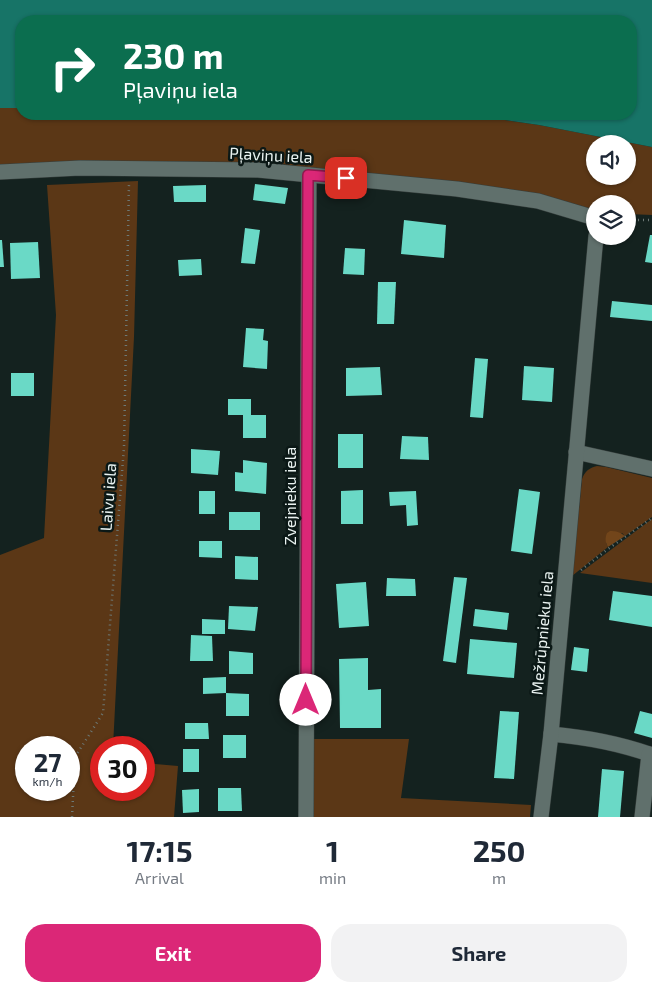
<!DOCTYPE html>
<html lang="en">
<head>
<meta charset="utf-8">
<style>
  :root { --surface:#fff; --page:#f2f2f3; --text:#1f2937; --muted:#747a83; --accent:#db2777 }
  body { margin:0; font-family:"Exo 2",sans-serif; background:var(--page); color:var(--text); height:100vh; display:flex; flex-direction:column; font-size:19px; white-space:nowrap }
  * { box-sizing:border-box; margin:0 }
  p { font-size:16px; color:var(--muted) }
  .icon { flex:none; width:28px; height:28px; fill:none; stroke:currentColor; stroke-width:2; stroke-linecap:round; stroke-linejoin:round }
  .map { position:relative; height:817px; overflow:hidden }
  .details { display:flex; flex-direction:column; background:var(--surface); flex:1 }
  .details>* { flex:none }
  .top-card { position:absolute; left:15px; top:15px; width:622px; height:105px; border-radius:20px; box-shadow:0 1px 4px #0004; background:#0b6e4f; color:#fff; overflow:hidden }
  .tools { position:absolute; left:586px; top:135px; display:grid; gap:10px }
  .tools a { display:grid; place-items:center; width:50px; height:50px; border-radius:50%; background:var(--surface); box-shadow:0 1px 4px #0004; font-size:25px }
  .speed { position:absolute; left:15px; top:736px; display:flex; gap:10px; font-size:25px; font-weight:700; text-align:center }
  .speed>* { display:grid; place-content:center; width:65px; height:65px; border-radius:50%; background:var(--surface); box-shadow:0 1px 4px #0004; line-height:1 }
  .speed small { font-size:12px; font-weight:400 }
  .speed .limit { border:8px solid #d22; background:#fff; color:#111 }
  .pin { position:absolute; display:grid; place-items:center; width:42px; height:42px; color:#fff; margin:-21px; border-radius:10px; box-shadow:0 2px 8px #0006 }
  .me { position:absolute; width:55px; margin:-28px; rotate:0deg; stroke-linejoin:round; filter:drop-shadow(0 0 4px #0008) }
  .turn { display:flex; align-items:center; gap:18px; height:105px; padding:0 25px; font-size:22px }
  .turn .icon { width:65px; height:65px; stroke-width:2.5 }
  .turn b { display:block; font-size:35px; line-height:42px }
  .eta { display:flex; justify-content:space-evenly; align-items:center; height:85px; text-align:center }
  .eta b { font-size:30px; font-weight:700; line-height:35px }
  .primary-button { display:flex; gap:10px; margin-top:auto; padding:10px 25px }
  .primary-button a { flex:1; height:58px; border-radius:20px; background:var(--accent); color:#fff; font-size:20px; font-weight:700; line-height:58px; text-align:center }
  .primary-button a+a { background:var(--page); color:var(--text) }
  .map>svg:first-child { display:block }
  .green { fill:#5b3716; fill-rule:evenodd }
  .forest { fill:#72451a }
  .water { fill:#177467 }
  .building { fill:#6ad9c6 }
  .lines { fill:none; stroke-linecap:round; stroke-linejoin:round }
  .street-casing { stroke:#353e3c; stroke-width:16 }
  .path { stroke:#6d7976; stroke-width:2.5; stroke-dasharray:1 4; stroke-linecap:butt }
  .street { stroke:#60706c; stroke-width:15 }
  .route-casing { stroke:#8e194d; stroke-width:12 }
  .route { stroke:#db2777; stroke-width:9 }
  .labels { text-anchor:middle; stroke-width:5; stroke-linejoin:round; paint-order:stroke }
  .street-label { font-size:16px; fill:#eaf3f1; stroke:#0b1816 }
</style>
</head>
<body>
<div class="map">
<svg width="652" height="817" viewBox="0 0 652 817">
  <rect width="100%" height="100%" fill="#14221f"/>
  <g class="green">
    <path d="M0,108H21V114H464L539,125L652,147V215L628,214V204H595V213L541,198L266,162L0,166ZM595,144H628V176H595Z"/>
    <path d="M138,181L134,337L113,747L101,748V790H144V763L178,766L174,817H0V555L44,538L56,315L47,185ZM26,748H69V790H26Z"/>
    <path d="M597,466L606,467L652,478V517L625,536L622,533L606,543L608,547L572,576L582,479C585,471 589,468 597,466Z"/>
    <polygon points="652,519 652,583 580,573"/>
    <polygon points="311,739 409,739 401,798 531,805 530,817 313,817"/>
  </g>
  <path class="forest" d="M610,531C616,531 620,532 625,536L608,547C605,542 605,538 607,533Z"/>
  <polygon class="water" points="0,0 652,0 652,147 539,125 464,114 631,114 631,21 21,21 21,108 0,108"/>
  <g class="building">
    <polygon points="255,184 288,188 285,204 253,200"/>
    <polygon points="206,185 206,202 174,202 173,186"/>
    <polygon points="404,220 446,225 444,258 401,254"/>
    <polygon points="245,228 260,230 255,264 241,263"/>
    <polygon points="650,235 652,235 652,263 645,262"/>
    <polygon points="0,240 2,240 4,267 0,267"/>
    <polygon points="38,242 40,278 11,279 10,243"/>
    <polygon points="345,248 365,249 364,275 343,274"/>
    <polygon points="201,259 202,275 179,276 178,260"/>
    <polygon points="378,282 396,282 394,324 377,324"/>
    <polygon points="612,301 652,305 652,321 610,317"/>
    <polygon points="246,328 264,329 263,340 268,341 267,369 243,367"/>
    <polygon points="475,358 488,359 483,418 470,417"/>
    <polygon points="524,366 554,368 552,402 522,400"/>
    <polygon points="380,367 382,395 346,396 346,368"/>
    <rect x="11" y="373" width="23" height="23"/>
    <polygon points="228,399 251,399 251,415 266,415 266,438 243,438 243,415 228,415"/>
    <rect x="338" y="434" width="25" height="34"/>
    <polygon points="402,436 428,437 429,460 400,459"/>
    <polygon points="191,449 220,451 218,475 191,473"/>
    <polygon points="243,460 267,463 266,494 235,491 235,472 243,473"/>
    <polygon points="519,489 540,492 532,554 511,551"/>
    <polygon points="363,490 363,524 341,524 341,491"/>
    <rect x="199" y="491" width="16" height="23"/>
    <polygon points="416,491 418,525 407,526 406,505 390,506 389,492"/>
    <rect x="229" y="512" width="31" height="18"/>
    <polygon points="199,541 222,541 222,558 199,557"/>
    <polygon points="235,556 258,557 258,580 235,579"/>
    <polygon points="454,577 467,578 456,663 443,661"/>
    <polygon points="387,578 415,579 416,596 386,596"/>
    <polygon points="366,582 369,626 339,628 336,584"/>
    <polygon points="613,591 652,596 652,627 609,620"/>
    <polygon points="229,606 258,607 255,631 228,629"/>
    <polygon points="475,609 509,613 507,630 473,626"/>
    <polygon points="202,619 225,620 225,634 202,634"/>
    <polygon points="191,635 212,636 213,661 190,661"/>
    <polygon points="470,639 517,643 514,678 467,674"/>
    <polygon points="574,647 589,649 587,672 571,670"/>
    <polygon points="229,651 253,653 253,674 229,674"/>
    <polygon points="368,658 368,690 381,689 381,728 340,728 339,659"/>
    <polygon points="226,677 226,693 203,694 203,678"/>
    <polygon points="226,693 249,694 249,716 226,716"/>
    <polygon points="500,711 519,712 514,779 494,778"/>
    <polygon points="640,711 652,714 652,738 634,733"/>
    <polygon points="185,723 208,723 209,739 185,739"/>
    <rect x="223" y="735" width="23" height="23"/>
    <rect x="183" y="749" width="16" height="23"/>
    <polygon points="602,769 624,771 620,817 598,817"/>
    <polygon points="218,788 241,788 242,811 218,811"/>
    <polygon points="199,789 199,812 183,813 182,790"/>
  </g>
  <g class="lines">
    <defs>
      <g id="street">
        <polyline points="0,172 80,168 258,170 457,189 538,201 595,218"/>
        <polyline points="576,452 652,469"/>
        <path d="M551,734C584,737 621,744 652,755"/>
        <polyline points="306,817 309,175"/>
        <polyline points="541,817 551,734 596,236"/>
        <polyline points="642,817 649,754"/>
      </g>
    </defs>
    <use href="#street" class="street-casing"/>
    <g class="path">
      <polyline points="628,220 652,220"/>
      <polyline points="581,570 608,549 652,518"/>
      <polyline points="72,817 75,757 103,713 124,447 129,183"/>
    </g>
    <use href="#street" class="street"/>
  </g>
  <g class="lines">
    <defs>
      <polyline id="route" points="306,700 308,175 346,178"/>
    </defs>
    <use href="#route" class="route-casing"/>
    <use href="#route" class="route"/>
  </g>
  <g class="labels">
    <g class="street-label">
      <text transform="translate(271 155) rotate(3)" y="6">Pļaviņu iela</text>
      <text transform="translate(290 496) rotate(-90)" y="6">Zvejnieku iela</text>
      <text transform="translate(108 497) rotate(-86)" y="6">Laivu iela</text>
      <text transform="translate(542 633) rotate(-85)" y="6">Mežrūpnieku iela</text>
    </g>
  </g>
</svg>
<div class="tools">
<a><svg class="icon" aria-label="sound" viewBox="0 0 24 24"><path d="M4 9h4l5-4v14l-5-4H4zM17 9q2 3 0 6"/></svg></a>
<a><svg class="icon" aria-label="layers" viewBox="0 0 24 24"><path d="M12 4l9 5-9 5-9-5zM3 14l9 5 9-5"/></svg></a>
</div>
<div class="speed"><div>27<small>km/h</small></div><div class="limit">30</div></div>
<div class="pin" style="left:346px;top:178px;background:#d93025"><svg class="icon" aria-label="arrive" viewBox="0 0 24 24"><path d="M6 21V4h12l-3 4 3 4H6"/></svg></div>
<svg class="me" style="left:306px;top:700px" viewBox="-20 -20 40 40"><circle r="19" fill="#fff"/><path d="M0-13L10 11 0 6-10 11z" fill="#db2777"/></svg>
<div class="top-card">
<div class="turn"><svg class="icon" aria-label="right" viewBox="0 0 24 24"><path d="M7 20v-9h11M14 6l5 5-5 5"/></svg><div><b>230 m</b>Pļaviņu iela</div></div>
</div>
</div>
<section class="details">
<div class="eta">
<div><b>17:15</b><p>Arrival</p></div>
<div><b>1</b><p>min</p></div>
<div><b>250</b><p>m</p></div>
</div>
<div class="primary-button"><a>Exit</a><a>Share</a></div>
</section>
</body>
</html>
